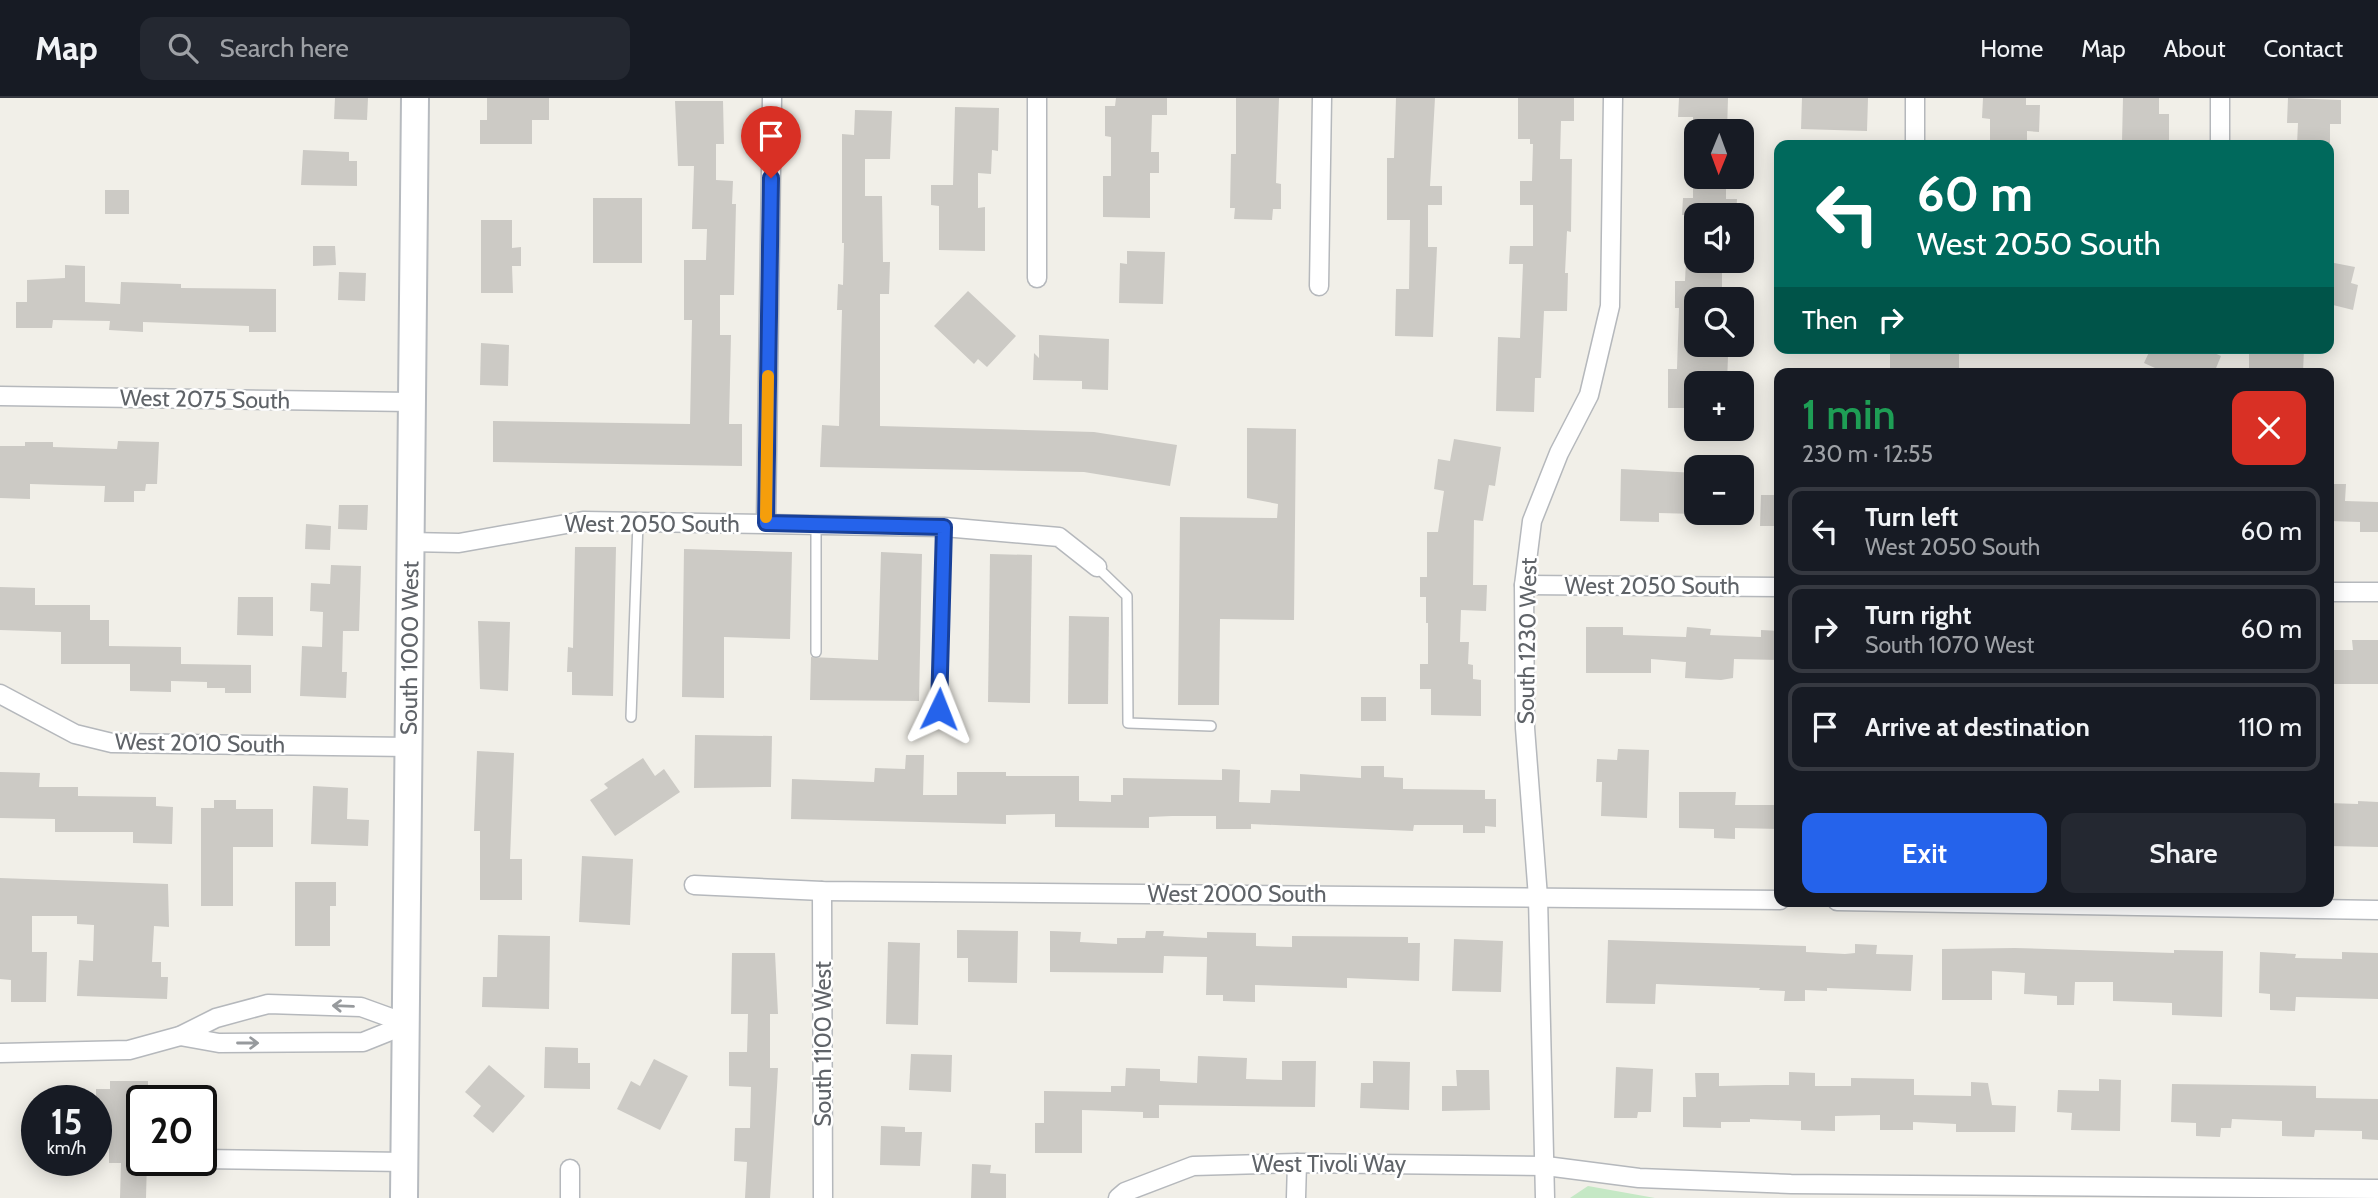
<!DOCTYPE html>
<html lang="en">
<head>
<meta charset="utf-8">
<style>
  :root { --surface:#171b24; --page:#242831; --text:#f1f3f6; --muted:#9ea1a6; --line:#363941; --accent:#2563eb }
  body { margin:0; font-family:Cabin,sans-serif; background:var(--page); color:var(--text); height:100vh; display:flex; flex-direction:column; font-size:26px; white-space:nowrap }
  * { box-sizing:border-box; margin:0 }
  p { font-size:23px; color:var(--muted) }
  .icon { flex:none; width:38px; height:38px; fill:none; stroke:currentColor; stroke-width:2; stroke-linecap:round; stroke-linejoin:round }
  .map { position:relative; flex:1; overflow:hidden }
  .details { position:absolute; left:1774px; top:270px; width:560px; height:539px; display:flex; flex-direction:column; background:var(--surface); border-radius:14px; box-shadow:0 4px 18px #0003 }
  .details>* { flex:none }
  .guide { position:absolute; left:1774px; top:42px; width:560px; height:214px; border-radius:14px; box-shadow:0 4px 18px #0003; background:#00695c; color:#fff; overflow:hidden }
  .needle { width:46px; rotate:181deg }
  .tools { position:absolute; left:1684px; top:21px; display:grid; gap:14px }
  .tools a { display:grid; place-items:center; width:70px; height:70px; border-radius:14px; background:var(--surface); box-shadow:0 4px 18px #0003; font-size:35px }
  .speed { position:absolute; left:21px; top:987px; display:flex; gap:14px; font-size:35px; font-weight:700; text-align:center }
  .speed>* { display:grid; place-content:center; width:91px; height:91px; border-radius:50%; background:var(--surface); box-shadow:0 4px 18px #0003; line-height:1 }
  .speed small { font-size:18px; font-weight:400 }
  .speed .limit { border:4px solid #111; border-radius:10px; background:#fff; color:#111 }
  .pin { position:absolute; display:grid; place-items:center; width:60px; height:60px; color:#fff; margin:-72px -30px; border-radius:50% 50% 50% 0; rotate:-45deg; box-shadow:0 0 7px #0007 }
  .pin .icon { rotate:45deg }
  .me { position:absolute; width:77px; margin:-38px; rotate:2deg; stroke-linejoin:round; filter:drop-shadow(0 0 5px #0008) }
  .turn { display:flex; align-items:center; gap:24px; height:147px; padding:0 28px; font-size:32px }
  .turn .icon { width:91px; height:91px; stroke-width:2.5 }
  .turn b { display:block; font-size:49px; line-height:60px }
  .then { display:flex; align-items:center; height:66px; padding:0 28px; background:#0003; gap:14px; font-size:26px }
  .round { display:grid; place-items:center; flex:none; width:74px; height:74px; border-radius:14px; background:var(--page) }
  .headline { display:flex; align-items:center; justify-content:space-between; height:119px; padding:0 28px }
  h1 { font-size:42px; font-weight:600; line-height:52px; color:#1e9e55 }
  .cta { display:flex; gap:14px; margin-top:auto; padding:14px 28px }
  .cta a { flex:1; height:80px; border-radius:14px; background:var(--accent); color:#fff; font-size:28px; font-weight:600; line-height:80px; text-align:center }
  .cta a+a { background:var(--page); color:var(--text) }
  ul { padding:0; list-style:none }
  li { display:flex; align-items:center; gap:21px; height:88px; margin:0 14px 10px; padding:0 14px; border:4px solid var(--line); border-radius:14px }
  li div { flex:1 }
  li b { display:block; font-size:26px }
  li em { font-style:normal }
  header { display:flex; align-items:center; gap:42px; box-sizing:border-box; height:98px; padding:0 35px; background:var(--surface); border-bottom:2px solid var(--line) }
  header strong { font-size:33px }
  nav { display:flex; gap:38px; margin-inline-start:auto; font-size:24px }
  .search { width:490px; height:63px; background:var(--page); display:flex; align-items:center; gap:18px; box-sizing:border-box; padding:0 24px; border-radius:14px; color:var(--muted); font-size:26px }
  .map>svg:first-child { display:block }
  .green { fill:#c5e8c5 }
  .building { fill:#cccac5 }
  .lines { fill:none; stroke-linecap:round; stroke-linejoin:round }
  .service-casing { stroke:#b5b8bc; stroke-width:12 }
  .minor-casing { stroke:#b5b8bc; stroke-width:21 }
  .secondary-casing { stroke:#b6babf; stroke-width:30 }
  .service { stroke:#fff; stroke-width:9 }
  .minor { stroke:#fff; stroke-width:18 }
  .secondary { stroke:#fff; stroke-width:26 }
  .oneway { stroke:#979a9d }
  .route-casing { stroke:#184099; stroke-width:18 }
  .route { stroke:#2563eb; stroke-width:12 }
  .slow { stroke:#f59e0b; stroke-width:12 }
  .labels { text-anchor:middle; stroke-width:5; stroke-linejoin:round; paint-order:stroke }
  .street-label { font-size:23px; fill:#5f6368; stroke:#fff }
</style>
</head>
<body>
<header>
<strong>Map</strong>
<div class="search"><svg class="icon" aria-label="search" viewBox="0 0 24 24"><circle cx="10" cy="10" r="6"/><path d="M15 15l6 6"/></svg>Search here</div>
<nav><a>Home</a><a>Map</a><a>About</a><a>Contact</a></nav>
</header>
<div class="map">
<svg width="2378" height="1100" viewBox="0 0 2378 1100">
  <rect width="100%" height="100%" fill="#f1efe8"/>
  <polygon class="green" points="1588,1088 1655,1100 1570,1100"/>
  <g class="building">
    <polygon points="335,0 368,0 367,22 334,21"/>
    <polygon points="487,0 549,0 549,22 532,22 532,46 480,46 480,22 487,22"/>
    <polygon points="1116,0 1167,0 1167,17 1152,17 1151,54 1159,54 1159,75 1150,75 1150,120 1103,119 1103,78 1111,78 1111,39 1105,38 1105,8 1115,8"/>
    <polygon points="1236,0 1279,0 1276,85 1281,86 1281,111 1273,111 1272,122 1234,121 1235,110 1230,110 1231,56 1236,56"/>
    <polygon points="1396,0 1435,0 1430,88 1442,88 1442,107 1428,107 1428,149 1437,149 1433,239 1395,238 1396,191 1409,191 1410,122 1387,122 1387,60 1394,60"/>
    <polygon points="1518,0 1574,0 1574,23 1561,23 1560,61 1572,61 1571,134 1567,133 1565,175 1568,175 1567,213 1544,213 1541,280 1535,280 1534,314 1496,313 1498,239 1520,240 1523,166 1509,166 1510,148 1533,148 1533,107 1520,107 1520,83 1532,83 1533,46 1530,46 1530,41 1518,41"/>
    <polygon points="1679,0 1728,0 1727,33 1693,33 1693,19 1678,19"/>
    <polygon points="1802,0 1868,0 1867,33 1801,31"/>
    <polygon points="1983,0 2026,0 2026,7 2040,7 2039,34 2027,33 2027,47 1990,47 1990,21 1982,20"/>
    <polygon points="2123,0 2159,0 2159,16 2169,16 2169,47 2122,44"/>
    <polygon points="2288,0 2341,2 2341,26 2330,26 2330,47 2297,47 2298,25 2287,25"/>
    <polygon points="675,3 723,3 724,46 716,46 716,82 733,83 732,106 736,106 734,197 720,197 720,237 731,237 729,326 742,326 742,368 493,364 493,323 690,326 692,222 684,222 684,162 706,162 707,131 692,131 694,68 678,68"/>
    <polygon points="955,9 999,10 998,53 992,52 991,76 978,75 978,110 985,109 985,153 939,152 939,108 931,107 931,87 953,87"/>
    <polygon points="855,12 892,13 890,61 865,61 865,98 882,98 883,164 890,164 889,196 880,196 880,328 1094,334 1177,347 1170,388 1084,374 820,369 822,327 839,328 842,212 837,212 838,186 843,187 844,145 842,145 842,36 854,37"/>
    <polygon points="303,52 349,54 349,63 357,63 357,88 301,87"/>
    <polygon points="1693,79 1726,79 1726,101 1737,101 1736,117 1682,117 1683,100 1693,100"/>
    <rect x="105" y="92" width="24" height="24"/>
    <rect x="593" y="100" width="49" height="65"/>
    <polygon points="481,122 512,122 512,150 521,149 521,168 512,168 513,195 481,195"/>
    <polygon points="313,148 335,148 336,167 313,168"/>
    <polygon points="1127,153 1165,154 1163,206 1119,205 1120,165 1127,166"/>
    <polygon points="1686,163 1722,163 1722,201 1696,201 1696,247 1716,247 1716,258 1728,258 1727,285 1696,285 1696,310 1668,310 1668,271 1677,271 1679,210 1675,210 1675,183 1685,183"/>
    <polygon points="2329,164 2355,169 2351,185 2358,187 2353,212 2329,206"/>
    <polygon points="65,167 85,168 85,204 120,206 121,184 181,186 181,190 276,191 276,234 249,234 249,228 143,224 143,234 109,232 110,223 53,222 52,230 16,230 16,204 27,204 27,182 65,180"/>
    <polygon points="339,174 366,175 365,203 338,202"/>
    <polygon points="968,193 1016,238 987,269 978,261 974,266 934,228"/>
    <polygon points="1039,237 1109,241 1108,292 1082,291 1082,283 1033,282 1034,255 1039,260"/>
    <polygon points="481,245 509,247 508,288 480,287"/>
    <rect x="1890" y="250" width="69" height="25"/>
    <polygon points="2151,250 2203,250 2221,258 2214,275 2166,275 2144,265"/>
    <polygon points="2249,250 2304,250 2303,275 2249,275"/>
    <polygon points="1247,330 1296,331 1294,522 1220,521 1219,607 1178,607 1180,419 1277,420 1278,406 1247,400"/>
    <polygon points="1454,341 1501,349 1495,388 1489,387 1483,423 1474,422 1473,487 1487,487 1486,513 1461,512 1460,544 1469,544 1468,566 1473,567 1473,581 1481,582 1481,618 1431,617 1431,591 1420,591 1420,566 1428,566 1428,525 1426,525 1426,499 1420,499 1420,479 1427,479 1427,434 1438,434 1444,393 1434,391 1438,361 1450,363"/>
    <polygon points="118,343 159,344 157,386 146,386 145,393 134,393 134,404 104,404 105,388 63,387 30,386 30,401 0,400 0,348 25,348 25,344 53,344 53,349 117,351"/>
    <polygon points="1621,371 1696,375 1696,416 1659,415 1659,424 1620,423"/>
    <polygon points="2329,386 2346,386 2345,403 2378,404 2378,434 2360,434 2360,424 2329,423"/>
    <polygon points="1761,397 1780,397 1780,428 1760,428"/>
    <polygon points="339,407 368,407 367,432 338,431"/>
    <polygon points="306,426 331,428 330,452 305,451"/>
    <polygon points="575,449 616,449 613,598 572,597 572,574 567,574 568,549 573,550"/>
    <polygon points="684,451 792,454 790,541 724,539 724,600 682,599"/>
    <polygon points="881,454 922,456 919,603 810,602 811,559 878,562"/>
    <polygon points="990,456 1032,457 1030,605 988,604"/>
    <polygon points="331,467 361,468 359,533 343,533 342,574 347,574 346,600 300,598 302,548 322,549 323,514 310,513 311,485 330,486"/>
    <polygon points="0,489 35,490 35,507 90,507 90,522 109,522 109,548 181,549 181,566 251,567 251,595 225,595 225,590 207,590 207,584 171,583 171,594 130,593 130,566 61,566 61,534 0,532"/>
    <polygon points="238,499 273,499 273,538 237,537"/>
    <polygon points="1069,518 1109,519 1108,606 1068,606"/>
    <polygon points="478,523 510,524 508,593 480,591"/>
    <polygon points="1586,529 1623,529 1623,537 1686,539 1687,529 1711,531 1710,537 1761,539 1761,532 1780,533 1780,562 1734,561 1733,580 1721,582 1685,580 1686,564 1651,561 1651,575 1586,575"/>
    <polygon points="2352,542 2378,542 2378,586 2329,586 2329,552 2353,552"/>
    <rect x="1361" y="599" width="25" height="24"/>
    <polygon points="695,637 772,638 771,689 694,690"/>
    <polygon points="1618,651 1649,652 1647,720 1601,718 1602,684 1596,684 1597,661 1617,662"/>
    <polygon points="477,653 514,655 510,761 522,761 522,802 480,802 480,733 474,733"/>
    <polygon points="906,657 924,657 923,697 957,697 957,674 1006,674 1006,678 1079,678 1079,703 1111,704 1111,697 1123,697 1123,680 1222,682 1222,671 1240,672 1239,704 1270,705 1271,692 1300,693 1300,676 1361,680 1361,668 1384,668 1384,679 1403,680 1403,691 1485,692 1485,701 1496,701 1496,729 1485,728 1485,735 1463,735 1463,727 1414,727 1413,733 1251,726 1251,731 1216,731 1216,718 1172,718 1149,719 1149,730 1055,729 1055,716 1006,717 1006,726 791,721 792,681 874,684 875,670 905,671"/>
    <polygon points="643,660 655,678 664,671 680,694 615,738 590,702 608,690 604,686"/>
    <polygon points="0,674 40,675 39,689 78,689 78,698 156,699 156,708 173,709 172,746 133,745 133,734 55,734 55,721 0,720"/>
    <polygon points="313,688 348,690 347,721 369,722 368,748 311,746"/>
    <polygon points="1679,694 1736,694 1735,707 1780,707 1780,731 1735,730 1735,741 1714,740 1714,731 1679,730"/>
    <polygon points="214,702 236,702 236,711 273,711 273,749 233,749 233,808 201,808 201,710 214,710"/>
    <polygon points="2358,703 2378,704 2378,749 2329,748 2329,705 2358,706"/>
    <polygon points="582,758 633,761 630,827 579,824"/>
    <polygon points="0,780 168,786 169,829 154,828 152,864 161,864 161,879 168,879 167,901 77,898 79,862 93,863 94,827 77,826 77,818 32,818 32,854 47,854 46,904 11,904 11,882 0,881"/>
    <polygon points="295,784 336,784 336,808 330,808 330,848 295,848"/>
    <polygon points="957,832 1018,833 1017,885 968,884 968,860 957,860"/>
    <polygon points="1050,833 1081,834 1080,844 1117,846 1117,840 1145,840 1146,833 1164,833 1163,838 1207,840 1207,834 1256,835 1256,848 1292,849 1292,838 1408,839 1408,845 1420,845 1419,883 1347,880 1347,890 1255,887 1255,904 1223,903 1223,897 1206,897 1207,859 1164,858 1163,875 1050,874"/>
    <polygon points="498,837 550,838 549,911 482,909 483,879 497,879"/>
    <polygon points="1454,841 1503,843 1501,894 1452,893"/>
    <polygon points="1608,842 1806,848 1806,854 1845,856 1855,855 1855,846 1877,847 1876,856 1913,857 1911,893 1827,890 1827,893 1805,892 1805,903 1784,903 1785,893 1759,892 1760,890 1656,886 1655,906 1606,905"/>
    <polygon points="888,844 920,845 918,927 886,926"/>
    <polygon points="2015,850 2174,855 2174,852 2223,853 2222,919 2172,917 2172,905 2113,903 2113,884 2075,884 2074,907 2057,907 2057,898 2024,896 2025,875 1992,873 1992,902 1942,902 1942,851"/>
    <polygon points="2260,854 2296,856 2295,860 2342,861 2342,854 2378,855 2378,901 2296,899 2295,913 2270,912 2270,896 2259,895"/>
    <polygon points="732,855 775,855 778,916 770,916 770,970 778,970 777,989 770,1100 745,1100 747,1064 734,1063 735,1030 750,1030 751,989 729,988 729,954 747,954 748,916 731,916"/>
    <polygon points="545,949 578,950 578,965 590,965 590,991 544,990"/>
    <polygon points="911,956 952,957 951,994 909,992"/>
    <polygon points="1198,958 1247,960 1246,981 1282,982 1282,963 1316,963 1315,1009 1159,1007 1159,1020 1143,1020 1143,1014 1082,1012 1082,1055 1035,1055 1035,1025 1044,1025 1044,993 1111,994 1111,988 1125,988 1126,970 1160,971 1160,983 1197,985"/>
    <polygon points="654,961 688,978 660,1032 617,1011 631,983 640,988"/>
    <polygon points="1373,963 1410,964 1409,1012 1360,1010 1361,985 1373,985"/>
    <polygon points="489,967 525,998 493,1035 473,1018 481,1008 465,994"/>
    <polygon points="1616,969 1653,971 1651,1014 1638,1014 1637,1020 1614,1020"/>
    <polygon points="1456,972 1489,972 1490,1012 1442,1013 1442,988 1457,988"/>
    <polygon points="1789,974 1815,975 1815,988 1851,988 1851,980 1914,981 1914,997 1971,998 1971,984 1988,985 1992,1007 2016,1008 2015,1034 1956,1034 1956,1026 1913,1024 1913,1032 1880,1032 1880,1017 1835,1018 1835,1033 1801,1032 1801,1023 1750,1021 1750,1024 1721,1024 1721,1030 1683,1029 1683,999 1696,999 1695,975 1719,975 1719,988 1766,987 1789,987"/>
    <polygon points="2099,981 2121,982 2120,1033 2071,1032 2072,1015 2057,1014 2058,992 2099,993"/>
    <polygon points="110,983 148,983 148,1003 142,1003 142,1062 147,1062 146,1100 120,1100 121,1065 109,1065 109,1050 96,1050 96,991 110,991"/>
    <polygon points="2172,986 2316,988 2316,1000 2378,1001 2378,1042 2362,1041 2362,1033 2315,1032 2314,1039 2282,1038 2282,1023 2232,1021 2231,1030 2221,1030 2220,1039 2196,1038 2196,1025 2171,1024"/>
    <polygon points="881,1028 905,1029 905,1034 922,1034 920,1068 880,1067"/>
    <polygon points="972,1066 991,1067 990,1075 1006,1076 1006,1100 971,1100"/>
  </g>
  <g class="lines">
    <defs>
      <g id="service">
        <polyline points="1097,469 1127,498 1128,625 1211,628"/>
        <polyline points="816,554 816,427"/>
        <polyline points="939,611 944,429"/>
        <polyline points="631,619 638,424"/>
      </g>
      <g id="minor">
        <polyline points="2220,0 2220,47"/>
        <polyline points="1915,47 1915,0"/>
        <polyline points="1037,180 1037,0"/>
        <polyline points="1319,188 1322,0"/>
        <polyline points="0,298 411,304"/>
        <polyline points="766,425 772,0"/>
        <polyline points="409,444 459,445 583,423 944,429 1059,439 1097,469"/>
        <polyline points="1524,487 1780,489"/>
        <polyline points="2329,494 2378,494"/>
        <polyline points="0,596 75,636 112,645 410,649"/>
        <polyline points="694,787 822,793 1780,802"/>
        <polyline points="822,793 823,1100"/>
        <polyline points="1837,803 2378,812"/>
        <polyline points="180,938 219,945 363,944 408,926"/>
        <polyline points="0,955 129,952 180,938 216,920 268,906 361,909 408,926"/>
        <polyline points="201,1061 405,1064"/>
        <polyline points="570,1100 570,1071"/>
        <polyline points="1118,1100 1125,1094 1193,1068 1297,1065 1546,1068 1639,1080 1791,1086 2378,1091"/>
        <polyline points="1296,1100 1297,1065"/>
        <polyline points="1545,1100 1538,799 1525,630 1524,487 1532,423 1559,355 1589,297 1610,208 1613,0"/>
      </g>
      <g id="secondary">
        <path id="s1" d="M404,1100L415,0"/>
      </g>
    </defs>
    <use href="#service" class="service-casing"/>
    <use href="#minor" class="minor-casing"/>
    <use href="#secondary" class="secondary-casing"/>
    <use href="#service" class="service"/>
    <use href="#minor" class="minor"/>
    <use href="#secondary" class="secondary"/>
  </g>
  <defs><path id="oneway-shaft" d="M-6 0H5M1.5-3L5.5 0L1.5 3" fill="none" stroke-width="1.6" stroke-linecap="round" stroke-linejoin="round" transform="scale(1.75)"/></defs>
  <g class="oneway">
    <use href="#oneway-shaft" transform="translate(343 908) rotate(-178)"/>
    <use href="#oneway-shaft" transform="translate(248 945)"/>
  </g>
  <g class="lines">
    <defs>
      <polyline id="route" points="771,80 766,425 944,429 939,611"/>
    </defs>
    <use href="#route" class="route-casing"/>
    <use href="#route" class="route"/>
    <polyline class="slow" points="766,419 768,278"/>
  </g>
  <g class="labels">
    <g class="street-label">
      <text transform="translate(205 301) rotate(1)" y="8">West 2075 South</text>
      <text x="652" y="434">West 2050 South</text>
      <text x="1652" y="496">West 2050 South</text>
      <text transform="translate(1527 543) rotate(-89)" y="8">South 1230 West</text>
      <text dy="8" stroke="none"><textPath href="#s1" startOffset="550">South 1000 West</textPath></text>
      <text transform="translate(200 645) rotate(1)" y="8">West 2010 South</text>
      <text x="1237" y="804">West 2000 South</text>
      <text transform="translate(823 946) rotate(-90)" y="8">South 1100 West</text>
      <text x="1329" y="1074">West Tivoli Way</text>
    </g>
  </g>
</svg>
<div class="tools">
<a><svg class="needle" viewBox="-14 -14 28 28"><path d="M0-13l5 13h-10z" fill="#e53935"/><path d="M0 13l5-13h-10z" fill="#9ea1a6"/></svg></a>
<a><svg class="icon" aria-label="sound" viewBox="0 0 24 24"><path d="M4 9h4l5-4v14l-5-4H4zM17 9q2 3 0 6"/></svg></a>
<a><svg class="icon" aria-label="search" viewBox="0 0 24 24"><circle cx="10" cy="10" r="6"/><path d="M15 15l6 6"/></svg></a>
<a>+</a>
<a>−</a>
</div>
<div class="speed"><div>15<small>km/h</small></div><div class="limit">20</div></div>
<div class="pin" style="left:771px;top:80px;background:#d93025"><svg class="icon" aria-label="arrive" viewBox="0 0 24 24"><path d="M6 21V4h12l-3 4 3 4H6"/></svg></div>
<svg class="me" style="left:939px;top:611px" viewBox="-20 -20 40 40"><path d="M0-17L14 15 0 8-14 15z" fill="#2563eb" stroke="#fff" stroke-width="4"/></svg>
<div class="guide">
<div class="turn"><svg class="icon" aria-label="left" viewBox="0 0 24 24"><path d="M17 20v-9H6M10 6l-5 5 5 5"/></svg><div><b>60 m</b>West 2050 South</div></div>
<div class="then">Then<svg class="icon" aria-label="right" viewBox="0 0 24 24"><path d="M7 20v-9h11M14 6l5 5-5 5"/></svg></div>
</div>
<section class="details">
<div class="headline"><div><h1>1 min</h1><p>230 m · 12:55</p></div><a class="round" style="background:#d93025;color:#fff"><svg class="icon" aria-label="close" viewBox="0 0 24 24"><path d="M6 6l12 12M18 6L6 18"/></svg></a></div>
<ul>
<li><svg class="icon" aria-label="left" viewBox="0 0 24 24"><path d="M17 20v-9H6M10 6l-5 5 5 5"/></svg><div><b>Turn left</b><p>West 2050 South</p></div><em>60 m</em></li>
<li><svg class="icon" aria-label="right" viewBox="0 0 24 24"><path d="M7 20v-9h11M14 6l5 5-5 5"/></svg><div><b>Turn right</b><p>South 1070 West</p></div><em>60 m</em></li>
<li><svg class="icon" aria-label="arrive" viewBox="0 0 24 24"><path d="M6 21V4h12l-3 4 3 4H6"/></svg><div><b>Arrive at destination</b></div><em>110 m</em></li>
</ul>
<div class="cta"><a>Exit</a><a>Share</a></div>
</section>
</div>
</body>
</html>
